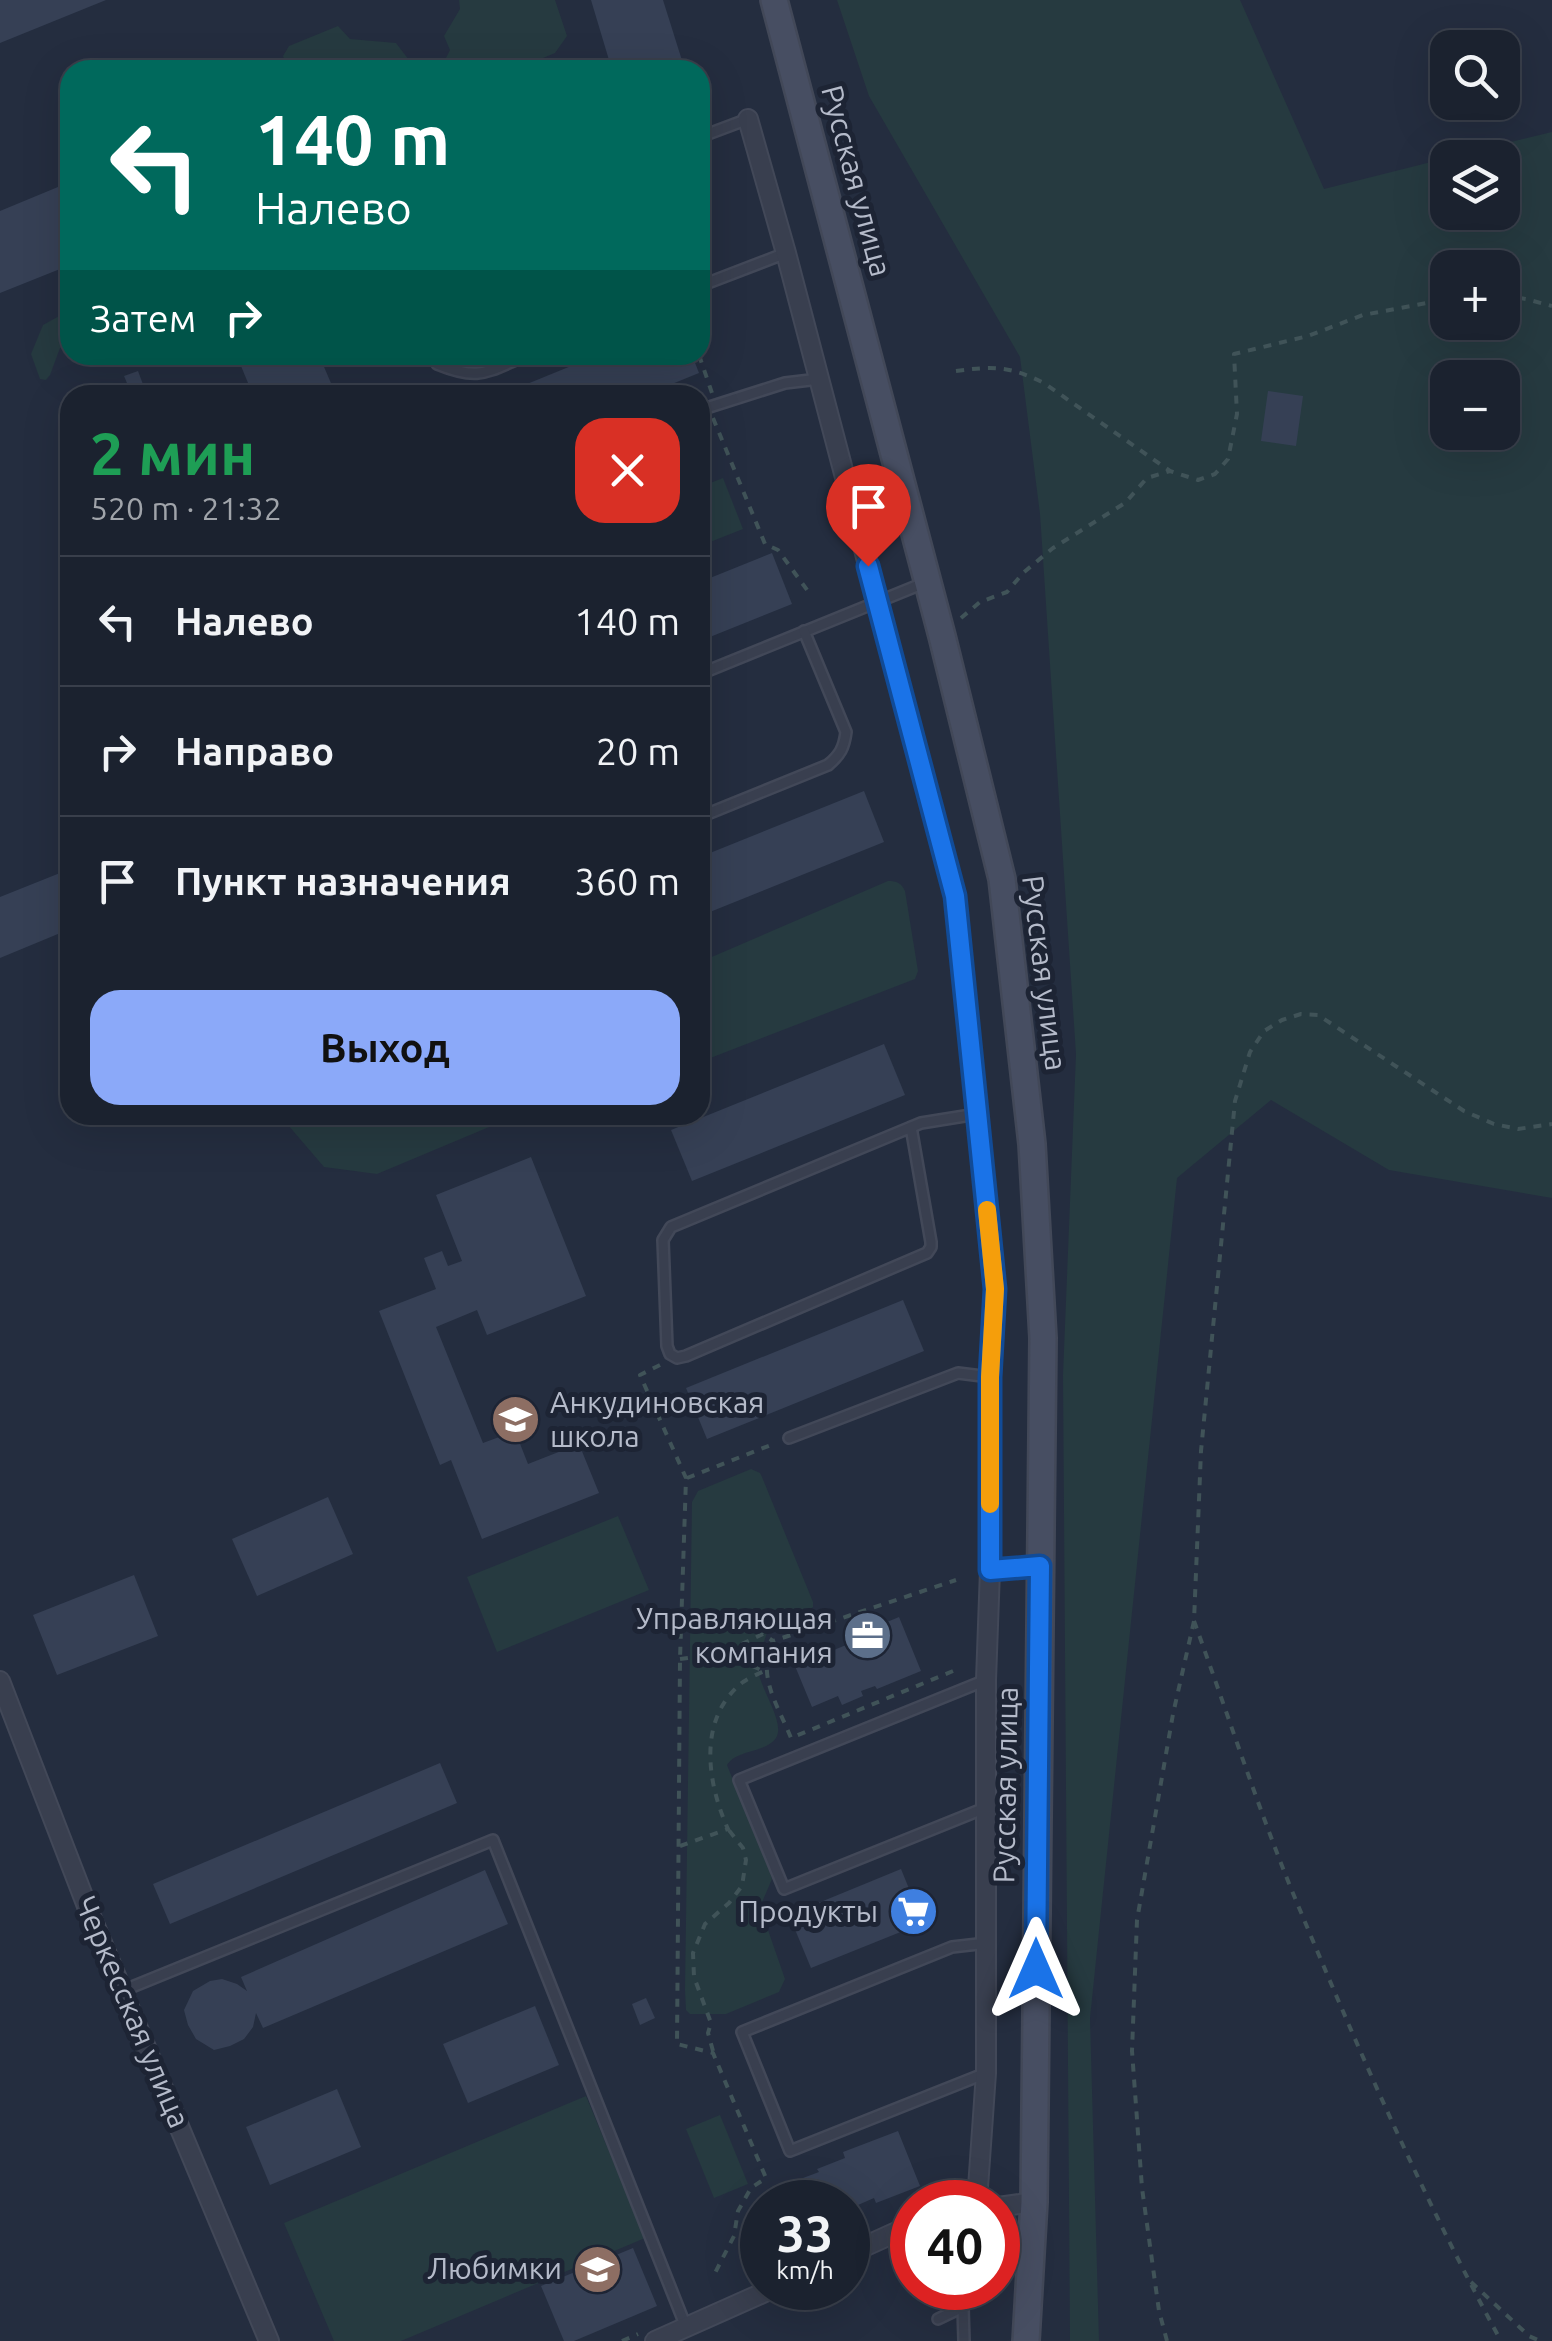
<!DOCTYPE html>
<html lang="ru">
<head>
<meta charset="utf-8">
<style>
  :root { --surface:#1b222f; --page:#242a37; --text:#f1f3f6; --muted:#a0a4aa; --line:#393f4b; --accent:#8ba9f9 }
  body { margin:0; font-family:Ubuntu,sans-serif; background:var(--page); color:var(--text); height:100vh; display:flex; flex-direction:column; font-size:38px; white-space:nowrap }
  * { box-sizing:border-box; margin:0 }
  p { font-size:32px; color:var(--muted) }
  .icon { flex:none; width:55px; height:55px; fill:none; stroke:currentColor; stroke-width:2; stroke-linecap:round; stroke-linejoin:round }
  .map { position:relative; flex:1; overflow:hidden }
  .side { position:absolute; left:60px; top:385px; width:650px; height:740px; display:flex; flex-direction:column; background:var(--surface); border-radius:30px; box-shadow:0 10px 40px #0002,0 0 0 2px var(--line) }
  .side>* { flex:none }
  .banner { position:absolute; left:60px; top:60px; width:650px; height:305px; border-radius:30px; box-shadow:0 10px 40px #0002,0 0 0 2px var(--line); background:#00695c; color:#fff; overflow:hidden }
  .controls { position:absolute; left:1430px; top:30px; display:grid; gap:20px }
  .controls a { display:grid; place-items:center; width:90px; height:90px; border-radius:20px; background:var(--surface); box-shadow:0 10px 40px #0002,0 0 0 2px var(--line); font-size:50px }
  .speed { position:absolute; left:740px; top:2180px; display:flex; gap:20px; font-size:50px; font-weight:700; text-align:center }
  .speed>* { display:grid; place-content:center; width:130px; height:130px; border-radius:50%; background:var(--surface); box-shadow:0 10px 40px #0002,0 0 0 2px var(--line); line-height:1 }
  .speed small { font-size:25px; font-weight:400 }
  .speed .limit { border:15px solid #d22; background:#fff; color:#111 }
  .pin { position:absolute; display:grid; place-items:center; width:85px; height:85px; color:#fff; margin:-102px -42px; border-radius:50% 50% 50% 0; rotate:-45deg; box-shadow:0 0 10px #0007 }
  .pin .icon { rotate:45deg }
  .me { position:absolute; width:110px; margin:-55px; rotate:0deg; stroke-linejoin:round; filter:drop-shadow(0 0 8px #0008) }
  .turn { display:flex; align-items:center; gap:35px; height:210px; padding:0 30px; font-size:45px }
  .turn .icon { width:130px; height:130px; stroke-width:2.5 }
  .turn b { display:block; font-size:70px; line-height:85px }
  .then { display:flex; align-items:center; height:95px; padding:0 30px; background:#0003; gap:20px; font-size:38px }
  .round { display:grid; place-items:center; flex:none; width:105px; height:105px; border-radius:30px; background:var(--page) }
  .summary { display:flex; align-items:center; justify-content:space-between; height:170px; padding:0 30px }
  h1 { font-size:60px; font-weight:700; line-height:75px; color:#1e9e55 }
  .action { display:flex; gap:20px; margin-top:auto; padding:20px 30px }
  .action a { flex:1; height:115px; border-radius:30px; background:var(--accent); color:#111; font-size:40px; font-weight:700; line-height:115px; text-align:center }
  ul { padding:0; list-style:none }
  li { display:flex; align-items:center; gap:30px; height:130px; padding:0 30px; border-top:2px solid var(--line) }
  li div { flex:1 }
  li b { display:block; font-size:38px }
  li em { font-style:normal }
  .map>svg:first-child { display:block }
  .green { fill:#263a40; fill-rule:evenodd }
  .building { fill:#364055 }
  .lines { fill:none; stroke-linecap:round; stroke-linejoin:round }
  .lane-casing { stroke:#424858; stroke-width:14 }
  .street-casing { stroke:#424858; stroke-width:22 }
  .secondary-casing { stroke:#424858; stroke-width:30 }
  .path { stroke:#405358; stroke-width:4; stroke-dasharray:8 8; stroke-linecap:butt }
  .lane { stroke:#393f4f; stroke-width:9 }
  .street { stroke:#393f4f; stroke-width:18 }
  .secondary { stroke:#474e62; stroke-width:25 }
  .route-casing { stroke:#114b97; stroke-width:25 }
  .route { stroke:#1a73e8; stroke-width:18 }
  .slow { stroke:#f59e0b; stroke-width:18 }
  .labels { text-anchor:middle; stroke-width:10; stroke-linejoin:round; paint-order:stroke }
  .street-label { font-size:30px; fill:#b5bbca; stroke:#1d2434 }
  .poi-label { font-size:30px; fill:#b5bbca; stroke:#1d2434; text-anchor:end }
</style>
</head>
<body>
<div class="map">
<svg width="1552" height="2341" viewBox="0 0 1552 2341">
  <rect width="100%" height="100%" fill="#242d3f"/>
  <g class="green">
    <polygon points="459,0 555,0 567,36 555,53 514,70 288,70 283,56 289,46 338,26 350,39 396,43 409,60 437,66 445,60 450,50 444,36 460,9"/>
    <path d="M837,0H1240L1324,189L1447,158L1448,212H1502V158L1450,157L1552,132V1198L1389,1170L1271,1100L1177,1178L1090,2018L1099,2341H1070L1063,1375L1076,1054L1040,514L1020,357L869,96ZM1448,268H1502V322H1448ZM1448,378H1502V432H1448Z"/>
    <polygon points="61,315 67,315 70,321 50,375 46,380 40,379 31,354 43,325"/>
    <polygon points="723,478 743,529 700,546 700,487"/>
    <path d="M888,881C897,881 901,883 905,891L918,971L915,979L700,1062V962Z"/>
    <polygon points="287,1115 518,1115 377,1174 324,1167 288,1125"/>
    <path d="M751,1469L760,1473L762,1477L813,1602V1607L803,1615L768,1630C765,1639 757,1660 758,1669C759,1687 786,1723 776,1738C766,1753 737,1749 727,1765L770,1872L772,1879L760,1907L785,1979L779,1992L726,2014H690L686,2010L685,1990L692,1502L698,1491Z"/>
    <polygon points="618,1516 649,1590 497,1652 467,1577"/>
    <polygon points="586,2096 645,2238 401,2341 334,2341 284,2223"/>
    <polygon points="720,2115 748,2184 714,2198 686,2129"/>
  </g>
  <g class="building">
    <polygon points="0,0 106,0 0,43"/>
    <polygon points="591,0 663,0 685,70 612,70"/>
    <polygon points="70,182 70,265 0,293 0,211"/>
    <polygon points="253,355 319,355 336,395 269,395 268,393 253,395 241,366 255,360"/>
    <polygon points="598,355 692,355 699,373 645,395 500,395"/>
    <polygon points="138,371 147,395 132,395 124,376"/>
    <polygon points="1268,391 1303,396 1296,446 1261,441"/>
    <polygon points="772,553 792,604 700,641 700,582"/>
    <polygon points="864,791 884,842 700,916 700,857"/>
    <polygon points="70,869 70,929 0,958 0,897"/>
    <polygon points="884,1044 905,1095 692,1181 671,1130"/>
    <polygon points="531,1157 586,1296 487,1335 477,1310 436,1327 483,1443 515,1431 528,1464 579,1444 599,1493 482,1539 451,1460 440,1465 379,1311 436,1289 424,1258 442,1251 448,1266 462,1261 436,1195"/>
    <polygon points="903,1300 924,1351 707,1439 686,1388"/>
    <polygon points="328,1497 353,1554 257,1596 232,1539"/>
    <polygon points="134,1575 158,1636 57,1675 33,1615"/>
    <polygon points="899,1617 921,1671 877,1689 875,1686 861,1691 863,1696 842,1705 838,1696 812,1707 795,1666 846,1645 844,1640"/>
    <polygon points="440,1763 457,1803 170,1924 153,1884"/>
    <polygon points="901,1869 923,1923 811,1968 789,1915"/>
    <polygon points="485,1870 508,1924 263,2028 256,2013 253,2027 244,2039 230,2046 214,2050 196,2039 188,2025 184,2010 193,1991 210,1981 222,1979 237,1984 247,1991 241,1977"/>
    <polygon points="646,1998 655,2018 640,2025 632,2004"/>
    <polygon points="535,2006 559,2065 468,2103 443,2044"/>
    <polygon points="337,2089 361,2147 270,2185 246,2127"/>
    <polygon points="898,2131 920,2186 876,2203 874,2198 858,2205 859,2210 848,2214 848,2202 799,2202 795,2193 799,2191 795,2181 819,2172 817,2169 845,2158 843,2152"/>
    <polygon points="633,2248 657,2306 574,2341 564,2341 541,2286"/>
  </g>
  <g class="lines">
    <defs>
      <g id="lane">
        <polyline points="700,137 748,119"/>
        <polyline points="700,286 786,253"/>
        <path d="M433,355L437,364C481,382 487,371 528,355"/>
        <polyline points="700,410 785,383 819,379"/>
        <polyline points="700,674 924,583"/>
        <path d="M700,817L828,765C840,755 844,748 846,732L804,631"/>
        <polyline points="911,1127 931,1242 931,1247 927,1253 686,1356 677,1358 670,1354 667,1346 663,1240 671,1227 921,1123 977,1114"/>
        <polyline points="789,1438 958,1373 990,1377"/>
        <polyline points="990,1570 1037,1566"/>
        <polyline points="985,1808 784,1889 739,1780 986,1680"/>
        <polyline points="122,1991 493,1840 686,2327"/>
        <polyline points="986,2073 790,2151 742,2032 952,1947 987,1943"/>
        <polyline points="938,2319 963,2307"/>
        <polyline points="964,2341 963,2307 966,2288"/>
      </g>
      <g id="street">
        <polyline points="748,119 786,253 955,896 995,1289 990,1377 990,1570 986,1680 986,2073 977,2202"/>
        <polyline points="0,1681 90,1914 269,2341"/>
        <polyline points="998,2207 1034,2202"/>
        <polyline points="848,2254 912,2225"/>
        <polyline points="655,2341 774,2288"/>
      </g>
      <polyline id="secondary" points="774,0 942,636 1002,879 1032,1144 1043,1338 1034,2202 1026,2341"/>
    </defs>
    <use href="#lane" class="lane-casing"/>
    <use href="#street" class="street-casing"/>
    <use href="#secondary" class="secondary-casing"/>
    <g class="path">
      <polyline points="1502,295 1526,299 1552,306"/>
      <polyline points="699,355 712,393"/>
      <path d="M956,371C993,366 1010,366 1044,383L1170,471L1198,480L1215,474L1228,459L1237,414L1234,354L1308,336L1363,315L1448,299"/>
      <polyline points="713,418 765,544 778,550 810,594"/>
      <polyline points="961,618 980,602 1007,592 1023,573 1053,548 1125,503 1147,478 1170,471"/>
      <polyline points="660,1365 640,1375 686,1478 680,1659 677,2044 713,2053 766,2178 751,2188 738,2211 734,2236 715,2273"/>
      <polyline points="687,1478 776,1443"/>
      <path d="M1194,1621C1226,1709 1255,1799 1290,1886C1354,2040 1421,2194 1501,2341"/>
      <polyline points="723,1653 764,1671"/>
      <polyline points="680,1659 723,1653 763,1634 773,1641"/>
      <path d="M953,1671L791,1738C778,1705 756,1676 773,1641L956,1580"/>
      <path d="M680,1846L728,1829C707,1783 697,1718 743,1682C749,1678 758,1674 764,1671"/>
      <polyline points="713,2051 708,2033 711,2023 694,1977 693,1953 705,1924 729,1903 742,1886 746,1860 743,1848 728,1829"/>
      <polyline points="1471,2282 1529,2336 1540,2341"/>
      <polyline points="622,2341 638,2334"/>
      <polyline points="1167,2341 1159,2311 1142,2188 1132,2051 1137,1920 1173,1714 1194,1621 1201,1451 1235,1101 1250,1052 1264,1031 1282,1020 1301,1014 1318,1015 1464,1111 1494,1124 1518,1129 1552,1124"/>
    </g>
    <use href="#lane" class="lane"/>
    <use href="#street" class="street"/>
    <use href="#secondary" class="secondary"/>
  </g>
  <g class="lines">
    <defs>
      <polyline id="route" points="868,566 955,896 995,1289 990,1377 990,1570 1040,1566 1036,1969"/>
    </defs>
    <use href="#route" class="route-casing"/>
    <use href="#route" class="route"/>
    <polyline class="slow" points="987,1210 995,1289 990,1377 990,1504"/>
  </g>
  <defs>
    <symbol id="school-disc" viewBox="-11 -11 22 22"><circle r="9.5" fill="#8d6e63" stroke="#1d2434"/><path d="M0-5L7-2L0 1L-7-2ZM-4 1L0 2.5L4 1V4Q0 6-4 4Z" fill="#fff"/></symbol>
    <symbol id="office-disc" viewBox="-11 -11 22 22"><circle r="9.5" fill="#5c6f8a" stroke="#1d2434"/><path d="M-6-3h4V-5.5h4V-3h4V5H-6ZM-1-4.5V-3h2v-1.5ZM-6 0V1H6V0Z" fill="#fff"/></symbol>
    <symbol id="supermarket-disc" viewBox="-11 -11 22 22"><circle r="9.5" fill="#3f7fe0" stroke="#1d2434"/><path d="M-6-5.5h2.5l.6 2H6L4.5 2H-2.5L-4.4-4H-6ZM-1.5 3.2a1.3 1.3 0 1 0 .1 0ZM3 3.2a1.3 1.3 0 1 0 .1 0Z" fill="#fff"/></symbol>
  </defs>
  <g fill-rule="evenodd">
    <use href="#school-disc" x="488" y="1392" width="55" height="55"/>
    <use href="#office-disc" x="840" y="1608" width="55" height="55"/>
    <use href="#supermarket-disc" x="886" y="1884" width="55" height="55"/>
    <use href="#school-disc" x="570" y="2242" width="55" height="55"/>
  </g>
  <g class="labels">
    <g class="street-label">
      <text transform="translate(856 181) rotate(75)" y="10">Русская улица</text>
      <text transform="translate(1044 973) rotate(83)" y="10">Русская улица</text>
      <text transform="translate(1006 1785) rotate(-89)" y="10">Русская улица</text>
      <text transform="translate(132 2012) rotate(67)" y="10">Черкесская улица</text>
    </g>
    <g class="poi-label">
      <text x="550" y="1413" text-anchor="start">Анкудиновская<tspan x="550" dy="34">школа</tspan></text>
      <text x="833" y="1629">Управляющая<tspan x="833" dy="34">компания</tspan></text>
      <text x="878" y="1922">Продукты</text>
      <text x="562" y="2279">Любимки</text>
    </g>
  </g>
</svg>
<div class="controls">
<a><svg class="icon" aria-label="search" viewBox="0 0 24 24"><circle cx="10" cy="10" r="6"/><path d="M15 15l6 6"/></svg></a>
<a><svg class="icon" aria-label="layers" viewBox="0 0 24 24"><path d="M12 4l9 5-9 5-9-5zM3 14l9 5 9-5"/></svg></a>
<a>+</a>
<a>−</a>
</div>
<div class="speed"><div>33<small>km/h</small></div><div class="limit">40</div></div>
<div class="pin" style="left:868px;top:566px;background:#d93025"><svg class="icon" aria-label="arrive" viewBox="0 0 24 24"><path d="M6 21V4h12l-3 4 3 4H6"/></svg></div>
<svg class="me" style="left:1036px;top:1969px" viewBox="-20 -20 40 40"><path d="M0-17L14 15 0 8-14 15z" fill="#1a73e8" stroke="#fff" stroke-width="4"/></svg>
<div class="banner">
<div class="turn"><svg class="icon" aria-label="left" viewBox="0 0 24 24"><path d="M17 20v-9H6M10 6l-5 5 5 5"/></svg><div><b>140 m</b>Налево</div></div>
<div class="then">Затем<svg class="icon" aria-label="right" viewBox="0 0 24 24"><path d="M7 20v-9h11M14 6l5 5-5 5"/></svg></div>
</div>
<section class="side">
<div class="summary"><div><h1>2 мин</h1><p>520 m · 21:32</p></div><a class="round" style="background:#d93025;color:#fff"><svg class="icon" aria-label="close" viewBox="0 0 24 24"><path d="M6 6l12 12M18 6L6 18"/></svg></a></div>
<ul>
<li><svg class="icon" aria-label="left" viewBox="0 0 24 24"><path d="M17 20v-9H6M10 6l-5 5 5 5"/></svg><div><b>Налево</b></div><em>140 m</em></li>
<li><svg class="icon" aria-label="right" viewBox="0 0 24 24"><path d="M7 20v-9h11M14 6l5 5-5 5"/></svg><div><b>Направо</b></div><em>20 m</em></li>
<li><svg class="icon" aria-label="arrive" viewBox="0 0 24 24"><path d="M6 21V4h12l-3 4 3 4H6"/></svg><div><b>Пункт назначения</b></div><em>360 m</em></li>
</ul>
<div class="action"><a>Выход</a></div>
</section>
</div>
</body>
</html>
